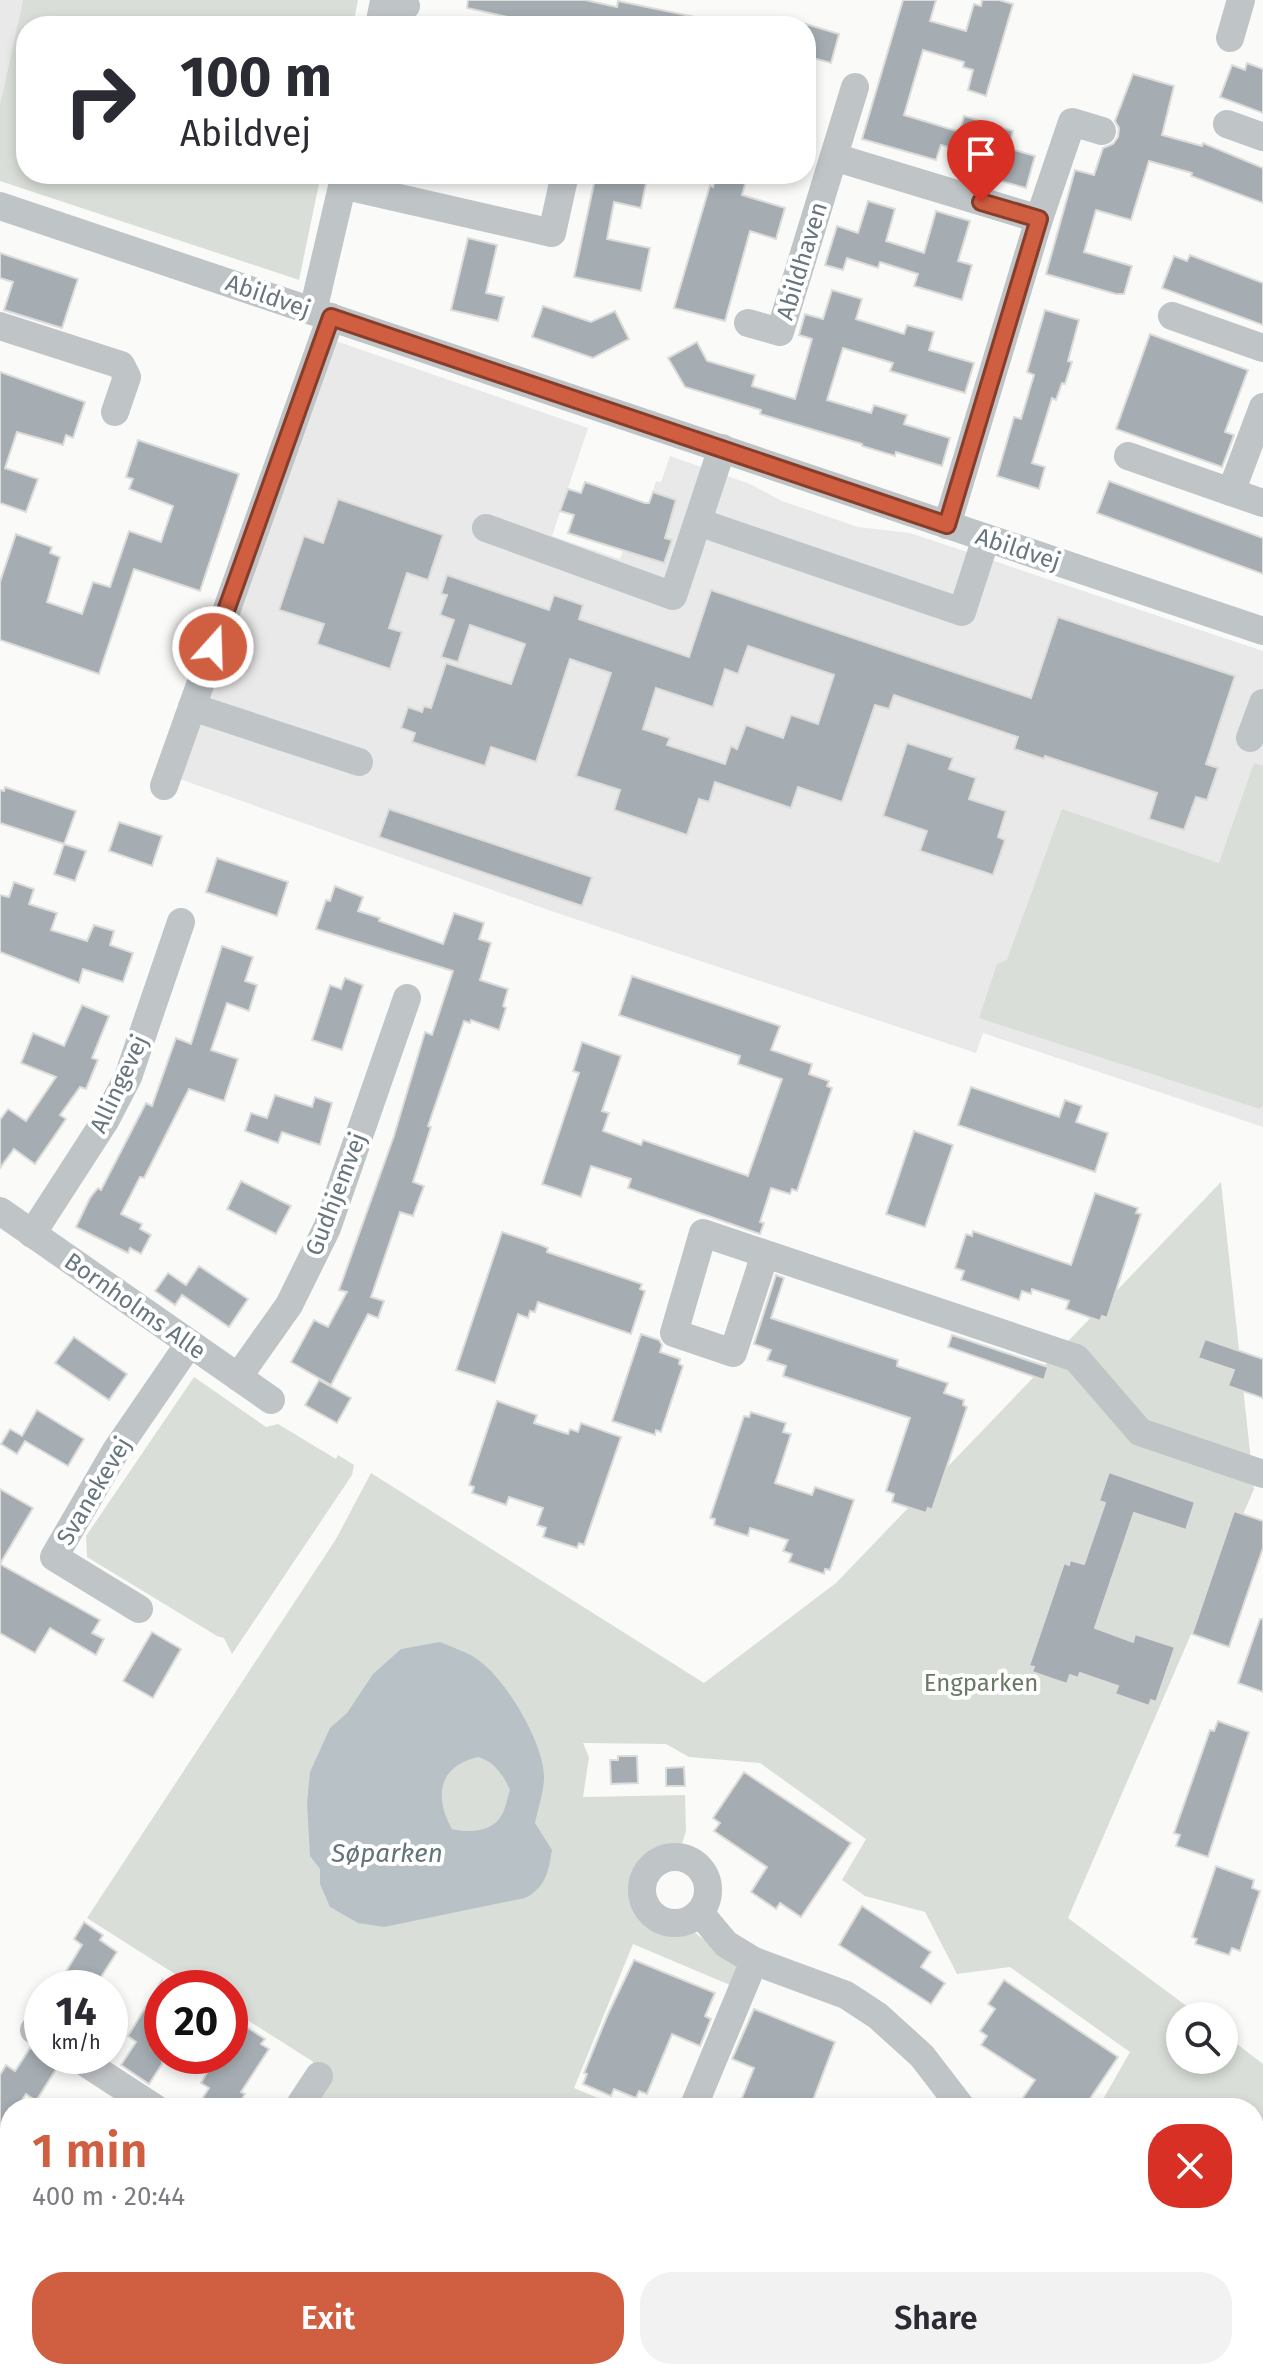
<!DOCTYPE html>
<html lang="en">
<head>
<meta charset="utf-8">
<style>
  :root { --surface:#fff; --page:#f2f2f3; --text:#2b2b33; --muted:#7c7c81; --accent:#d05e41 }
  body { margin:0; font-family:"Fira Sans",sans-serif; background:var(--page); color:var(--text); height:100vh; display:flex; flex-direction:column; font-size:30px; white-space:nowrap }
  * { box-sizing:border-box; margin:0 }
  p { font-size:26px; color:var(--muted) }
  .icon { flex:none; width:44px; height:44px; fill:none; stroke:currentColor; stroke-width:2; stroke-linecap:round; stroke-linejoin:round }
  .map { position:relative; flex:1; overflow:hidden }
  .details { position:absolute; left:0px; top:2098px; width:1264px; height:282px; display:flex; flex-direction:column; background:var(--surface); border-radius:32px 32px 0 0; box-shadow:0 4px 12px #0003 }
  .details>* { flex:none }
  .guide { position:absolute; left:16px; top:16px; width:800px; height:168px; border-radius:32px; box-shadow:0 4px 12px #0003; background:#fff; color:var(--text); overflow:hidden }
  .controls { position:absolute; left:1166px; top:2002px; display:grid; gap:16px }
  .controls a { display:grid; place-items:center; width:72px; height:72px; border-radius:50%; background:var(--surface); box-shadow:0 4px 12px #0003; font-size:40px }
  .speed { position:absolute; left:24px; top:1970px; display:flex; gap:16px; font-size:40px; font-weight:700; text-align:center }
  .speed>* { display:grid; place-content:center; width:104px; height:104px; border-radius:50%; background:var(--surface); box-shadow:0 4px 12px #0003; line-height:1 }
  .speed small { font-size:20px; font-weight:400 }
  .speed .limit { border:12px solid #d22; background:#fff; color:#111 }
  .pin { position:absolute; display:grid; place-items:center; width:68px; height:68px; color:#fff; margin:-82px -34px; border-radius:50% 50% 50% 0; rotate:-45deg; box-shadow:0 0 8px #0007 }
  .pin .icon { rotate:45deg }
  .me { position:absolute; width:88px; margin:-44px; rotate:20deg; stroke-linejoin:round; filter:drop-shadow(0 0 6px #0008) }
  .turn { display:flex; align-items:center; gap:28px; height:168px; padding:0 32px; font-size:36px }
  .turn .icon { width:104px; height:104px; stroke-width:2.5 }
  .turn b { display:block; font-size:56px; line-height:68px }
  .round { display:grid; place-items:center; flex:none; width:84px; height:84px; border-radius:32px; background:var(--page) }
  .summary { display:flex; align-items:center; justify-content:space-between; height:136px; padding:0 32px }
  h1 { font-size:48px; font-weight:600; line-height:60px; color:var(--accent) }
  .primary-button { display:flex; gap:16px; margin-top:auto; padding:16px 32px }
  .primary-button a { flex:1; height:92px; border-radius:32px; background:var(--accent); color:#fff; font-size:32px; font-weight:600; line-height:92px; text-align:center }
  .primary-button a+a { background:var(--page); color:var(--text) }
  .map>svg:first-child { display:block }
  .built { fill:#e8e9e8 }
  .green { fill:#daded8 }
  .water { fill:#b8c2c6; fill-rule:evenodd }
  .building { fill:#a5adb2; stroke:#dcdcda; stroke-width:2; fill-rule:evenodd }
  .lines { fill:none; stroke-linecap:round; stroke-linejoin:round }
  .minor { stroke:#bfc4c7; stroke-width:28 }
  .route-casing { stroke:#873d2a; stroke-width:20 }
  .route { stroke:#d05e41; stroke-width:14 }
  .labels { text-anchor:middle; stroke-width:8; stroke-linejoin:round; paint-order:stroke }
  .street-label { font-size:24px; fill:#67767f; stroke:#fff }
  .park-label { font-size:24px; fill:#6a7866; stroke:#fff }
  .water-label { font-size:26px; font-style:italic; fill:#637479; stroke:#fff }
</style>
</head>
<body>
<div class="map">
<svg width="1263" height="2379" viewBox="0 0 1263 2379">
  <rect width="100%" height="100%" fill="#fafaf8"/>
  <g class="built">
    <polygon points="0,0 23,0 0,104"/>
    <polygon points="330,339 588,428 552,536 620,559 641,502 649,503 656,481 661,482 670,456 750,484 782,501 858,527 910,533 1263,651 1263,1127 983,1033 976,1053 557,913 174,777"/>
  </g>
  <g class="green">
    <polygon points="23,0 358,0 353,26 26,26 26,174 321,174 299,280 0,181 0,104"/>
    <polygon points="1254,763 1263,766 1263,1105 1260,1109 979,1018 997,964 1007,960 1062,809 1219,863"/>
    <path d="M1221,1182L1254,1489L1068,1918L1200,2016H1180V2060H1224V2034L1263,2064V2278L1254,2271V2108H1098L1130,2052L1010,1967L957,1974L925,1912L865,1896L842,1880L866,1839L760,1763L689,1757L666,1744L583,1743L589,1757L583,1797L685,1795L686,1831L682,1844C604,1846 617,1951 694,1932L736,1964L737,1988L633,1944L574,2088L622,2108H314L329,2083L312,2061L230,2009V1988H197L87,1918L336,1539L371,1473L704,1683L836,1583Z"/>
    <polygon points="194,1377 266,1427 278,1424 336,1459 338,1455 354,1465 352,1475 232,1654 224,1638 217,1636 87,1557 86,1536"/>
    <polygon points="980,2370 1199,2370 1193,2379 993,2379"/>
  </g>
  <path class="water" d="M440,1642C451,1647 464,1651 474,1657C504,1675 546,1745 544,1780C543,1794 538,1809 535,1823L552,1850C548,1873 546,1887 525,1898L384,1927L358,1923L330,1907L320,1884V1869L310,1856L307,1803L310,1772L330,1728L347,1713L373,1674L401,1649ZM478,1757C494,1761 504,1776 510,1790C507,1798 506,1809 501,1816C493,1832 467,1833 452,1829C434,1797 438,1766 478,1757Z"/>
  <g class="building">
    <polygon points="468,0 585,0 617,7 618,1 700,18 699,26 548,26 467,8"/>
    <polygon points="903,0 936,0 930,21 966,31 974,4 981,6 982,0 999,0 1013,4 986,96 968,90 973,70 963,67 964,62 923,50 904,115 960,132 964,116 1013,131 1008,148 1035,156 1026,188 971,173 976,155 941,145 936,160 862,139"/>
    <polygon points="806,24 839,34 831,63 806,56"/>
    <polygon points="1247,63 1263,69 1263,113 1220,97 1232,65 1245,70"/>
    <polygon points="1133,74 1174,86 1162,135 1202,146 1203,143 1263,168 1263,203 1191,176 1192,173 1149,161 1131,220 1096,210 1084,252 1132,266 1124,294 1116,294 1046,274 1075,170 1094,175 1103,148 1113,144 1118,137 1119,128 1115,121"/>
    <polygon points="596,174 629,174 628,179 646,183 641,208 614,202 607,239 650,248 641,291 574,277"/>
    <polygon points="716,174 747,177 742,195 785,208 776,239 750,231 725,321 674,308 710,185 713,187"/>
    <polygon points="868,201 895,209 886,241 924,253 936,211 970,221 958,261 972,265 962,300 914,286 918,274 880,262 878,268 847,258 843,270 825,265 837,226 858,233"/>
    <polygon points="468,238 497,245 486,293 504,297 498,321 451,310"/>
    <polygon points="0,253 78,279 62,328 4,310 13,282 0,278"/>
    <polygon points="1190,255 1263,283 1263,325 1162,288 1174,256 1187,261"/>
    <polygon points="832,290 862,299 856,319 904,334 907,325 934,332 929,350 974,363 965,393 890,371 893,363 843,348 827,400 871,413 874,405 907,415 904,424 950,438 942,466 896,452 895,456 862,446 862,444 760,414 761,410 685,387 668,358 697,342 707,361 755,375 752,386 795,399 812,339 799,335 805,314 823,319"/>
    <polygon points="543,306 591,322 615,311 629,339 593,358 532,337"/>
    <polygon points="1045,310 1079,320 1068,361 1072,362 1065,384 1062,383 1056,400 1052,398 1032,463 1045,467 1039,489 997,476 1014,417 1021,419 1034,375 1027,372"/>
    <polygon points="1150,334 1248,370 1225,432 1234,435 1222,467 1116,429"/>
    <polygon points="0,372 85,402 73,438 66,435 63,445 17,432 5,468 38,479 26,512 0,503"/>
    <polygon points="138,440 239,474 200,591 134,569 99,674 0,640 0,582 16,534 52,547 50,553 60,557 47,602 82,614 93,582 110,587 129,531 161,542 173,506 129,489 133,479 126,477"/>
    <polygon points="1109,481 1263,538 1263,574 1097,513"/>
    <polygon points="585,482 645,503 649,503 653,492 676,500 665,538 672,540 664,563 568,533 574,515 560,511 568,489 581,493"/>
    <polygon points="338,499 443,535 428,580 407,573 389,628 402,632 390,669 317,644 324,624 279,610 304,536 323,543"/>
    <path d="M447,575L549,610L554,595L583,605L579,619L689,657L711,590L1031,698L1058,617L1235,676L1206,764L1218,768L1207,800L1196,797L1184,830L1149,819L1157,793L1045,756L1044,759L1014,749L1018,737L894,695L889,709L875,705L842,802L798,787L791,808L715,782L709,802L699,799L687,835L614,810L620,790L576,776L611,673L570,659L536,762L491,747L485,766L412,742L415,733L401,728L408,707L422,712L424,706L431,708L446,663L511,684L525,644L470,625L458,662L441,657L454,620L440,615L447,595L441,594ZM748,646L834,675L818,724L791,715L783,738L746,725L737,749L731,746L725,764L667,745L670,738L643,729L656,688L713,707L725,669L738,674Z"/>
    <polygon points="907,743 953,758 949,769 976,778 969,799 1006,811 998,837 1005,840 993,875 920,851 927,831 883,816"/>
    <polygon points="5,787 76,811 64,844 86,851 75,881 54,874 64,844 0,823 0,790 4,791"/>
    <polygon points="389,809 592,877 582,906 379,837"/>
    <polygon points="119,822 162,836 152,866 109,851"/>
    <polygon points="217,858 288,882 277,916 206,892"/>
    <polygon points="14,882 34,889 29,904 57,913 51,930 87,941 94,925 114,931 110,945 133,953 123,982 83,969 79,983 0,952 0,895 9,897"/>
    <polygon points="335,886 363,897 358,911 380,918 379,921 443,944 454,913 484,923 479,939 491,943 480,980 508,989 503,1006 506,1008 499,1030 471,1020 470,1023 464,1021 428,1126 431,1127 413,1182 424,1186 413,1216 400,1212 371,1297 384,1301 378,1318 368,1314 331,1385 291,1362 314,1320 328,1327 347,1292 339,1290 394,1136 425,1032 432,1035 453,971 316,929 326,900 330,901"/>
    <polygon points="222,946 253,957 245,981 257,985 249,1011 227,1003 211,1050 238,1059 224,1101 189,1089 144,1178 140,1177 121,1214 142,1224 140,1229 151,1235 141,1254 130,1248 128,1253 76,1227 90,1198 98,1188 101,1190 146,1103 152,1106 176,1038 191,1044"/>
    <polygon points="632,976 780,1026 771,1050 812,1064 809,1074 829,1081 827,1086 832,1088 797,1191 792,1189 790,1194 771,1188 760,1222 764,1223 760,1234 628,1188 631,1179 591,1166 581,1197 542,1184 579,1073 573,1071 582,1042 621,1056 602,1111 609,1113 603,1131 641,1145 643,1140 748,1176 782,1079 738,1064 740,1056 619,1015"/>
    <polygon points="345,978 363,985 342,1050 312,1040 330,985 341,989"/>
    <polygon points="82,1005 109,1016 92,1058 98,1060 86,1089 80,1087 60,1115 66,1119 35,1164 14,1149 0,1168 0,1120 8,1109 26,1121 56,1077 21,1063 33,1033 64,1046"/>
    <polygon points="971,1087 1059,1117 1065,1100 1082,1106 1076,1122 1108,1133 1095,1172 958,1125"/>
    <polygon points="275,1095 312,1107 315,1097 332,1103 320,1145 282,1132 278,1143 245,1131 251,1113 267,1118"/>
    <polygon points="914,1131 953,1145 925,1227 886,1214"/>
    <polygon points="241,1181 291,1206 276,1234 227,1209"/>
    <polygon points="1095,1193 1138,1208 1136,1213 1141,1214 1107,1318 1102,1316 1100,1321 1066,1309 1069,1301 1032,1289 1031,1294 1022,1291 1019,1300 961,1280 964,1271 955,1268 966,1234 972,1236 973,1231 1071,1265"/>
    <polygon points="502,1232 541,1245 548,1248 547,1252 642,1284 640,1289 645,1291 631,1334 538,1302 535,1312 530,1311 528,1318 518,1314 495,1383 456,1370"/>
    <polygon points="199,1266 248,1299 229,1327 182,1295 175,1305 155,1291 168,1273 186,1285"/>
    <polygon points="776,1275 784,1278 771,1318 898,1360 897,1366 948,1383 944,1393 964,1400 963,1405 967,1407 932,1510 928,1508 926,1513 892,1502 894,1494 886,1491 910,1418 783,1376 786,1366 767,1360 771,1350 754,1344"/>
    <polygon points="641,1334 659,1340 662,1345 660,1352 680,1359 679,1364 683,1366 661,1432 656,1430 655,1435 612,1421"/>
    <polygon points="952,1335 1048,1367 1044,1380 948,1347"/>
    <polygon points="74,1337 127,1374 109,1400 55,1363"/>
    <polygon points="1205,1339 1263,1359 1263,1398 1228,1386 1234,1370 1198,1358"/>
    <polygon points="319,1380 351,1398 337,1423 305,1405"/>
    <polygon points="497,1401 537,1415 534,1423 568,1434 570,1429 578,1432 581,1423 621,1437 584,1545 579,1543 577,1548 543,1537 546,1528 537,1525 543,1508 509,1497 506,1505 472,1493 474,1487 469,1485"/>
    <polygon points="37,1410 84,1439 68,1466 25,1441 17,1454 1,1444 10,1429 22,1436"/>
    <polygon points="751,1412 786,1423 783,1432 791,1434 775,1483 812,1495 815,1487 854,1500 830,1570 825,1569 824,1574 789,1562 792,1554 783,1551 788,1540 750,1528 748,1536 714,1525 715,1519 710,1518 744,1416 749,1417"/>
    <polygon points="1109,1472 1195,1502 1186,1530 1134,1513 1095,1628 1133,1642 1135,1634 1175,1647 1156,1702 1151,1700 1149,1706 1115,1694 1118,1686 1080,1673 1078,1678 1070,1675 1067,1684 1032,1672 1034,1667 1029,1666 1064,1563 1069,1565 1070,1560 1084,1564 1105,1503 1099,1501"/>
    <polygon points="0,1489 33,1508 0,1564 100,1620 92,1633 104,1639 96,1655 50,1628 35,1653 0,1633"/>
    <polygon points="1234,1511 1263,1521 1263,1548 1229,1647 1192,1634"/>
    <polygon points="1260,1619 1263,1619 1263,1692 1238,1683"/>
    <polygon points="152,1632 181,1649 153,1698 123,1681"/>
    <polygon points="1218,1721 1249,1732 1208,1857 1176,1846 1180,1835 1174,1833 1210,1730 1214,1731"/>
    <polygon points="618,1756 637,1756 638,1783 611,1784 610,1760 618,1760"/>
    <polygon points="684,1767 685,1786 666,1786 666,1768"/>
    <polygon points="744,1772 851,1843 801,1917 780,1903 776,1909 751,1892 767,1867 714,1831 720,1823 713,1818"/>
    <polygon points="1216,1866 1254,1880 1252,1888 1260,1891 1240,1951 1232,1948 1229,1955 1195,1944 1197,1939 1192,1937"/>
    <polygon points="862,1906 931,1952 921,1967 945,1983 931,2004 839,1945"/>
    <polygon points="84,1922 103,1935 100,1940 117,1952 94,1988 56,1988 82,1945 74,1939"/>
    <polygon points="634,1960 715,1993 705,2016 711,2019 700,2046 672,2034 647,2094 639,2091 636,2098 614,2089 611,2096 583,2084 587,2074 584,2073 608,2014"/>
    <polygon points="162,1980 162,2064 149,2084 121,2065 136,2042 128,2036"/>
    <polygon points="1004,1980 1118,2057 1087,2103 1085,2102 1081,2108 1016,2108 1035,2080 981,2045 987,2036 980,2031 995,2009 988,2004"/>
    <polygon points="754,2009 835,2042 810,2108 738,2108 754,2068 732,2059"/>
    <polygon points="230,2016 265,2039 261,2044 269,2049 241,2092 245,2094 236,2108 196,2108 209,2088 201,2083 210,2067 193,2056 230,2056"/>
    <polygon points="30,2048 42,2052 42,2056 54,2056 60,2063 36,2101 26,2094 17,2108 10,2108 10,2119 0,2134 0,2075 6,2065 15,2071"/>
  </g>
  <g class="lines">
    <g class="minor">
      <polyline points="379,26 384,1 406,6"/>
      <polyline points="1230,38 1241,0"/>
      <polyline points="1227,124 1263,137"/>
      <polyline points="834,157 1039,219"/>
      <polyline points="342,185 552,233 565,174"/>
      <polyline points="0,206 1263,631"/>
      <polyline points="313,311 345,174"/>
      <polyline points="1172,316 1263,348"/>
      <polyline points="748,323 780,332 855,87"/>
      <polyline points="0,326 121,365 127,377 115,412"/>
      <polyline points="1263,407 1231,492 1263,503"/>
      <polyline points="1128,456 1231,492"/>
      <polyline points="698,522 962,612 986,538"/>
      <polyline points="947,525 1039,219 1072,122 1102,131"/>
      <polyline points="486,528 673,596 722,448"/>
      <polyline points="192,707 359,762"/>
      <polyline points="1250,738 1263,703"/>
      <polyline points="164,786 331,317"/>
      <polyline points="0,1211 271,1400"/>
      <polyline points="32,1234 105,1121 128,1077 181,922"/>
      <polyline points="765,1254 733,1353 674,1333 703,1233 1076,1358 1140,1432 1263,1474"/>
      <polyline points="238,1377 289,1305 327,1228 407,998"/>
      <polyline points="139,1609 54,1557 115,1452 189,1344"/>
      <circle cx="675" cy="1890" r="33"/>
      <polyline points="700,1913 726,1944 754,1961 846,1995 878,2016 922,2056 962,2108"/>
      <polyline points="34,2030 42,2035"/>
      <polyline points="75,2056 155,2108"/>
      <polyline points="298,2108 319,2076"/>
      <polyline points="693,2108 754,1961"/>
      <polyline points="0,2267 10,2274"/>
      <polyline points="1254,2326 1263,2313"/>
      <polyline points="0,2361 10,2340"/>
      <polyline points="123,2379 128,2370"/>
      <polyline points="274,2379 278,2370"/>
      <polyline points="486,2379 487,2377"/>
      <polyline points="820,2379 826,2370"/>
      <polyline points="1218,2379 1224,2370"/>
    </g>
  </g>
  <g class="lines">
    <defs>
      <polyline id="route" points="213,647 331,317 947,525 1039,219 981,202"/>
    </defs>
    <use href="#route" class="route-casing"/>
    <use href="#route" class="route"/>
  </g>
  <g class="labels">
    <g class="street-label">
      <text transform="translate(802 261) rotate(-73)" y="8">Abildhaven</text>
      <text transform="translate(268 296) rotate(19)" y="8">Abildvej</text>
      <text transform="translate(1018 549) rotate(18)" y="8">Abildvej</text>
      <text transform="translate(119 1084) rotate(-65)" y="8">Allingevej</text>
      <text transform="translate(336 1194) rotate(-69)" y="8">Gudhjemvej</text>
      <text transform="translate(135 1306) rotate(35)" y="8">Bornholms Alle</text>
      <text transform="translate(94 1491) rotate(-59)" y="8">Svanekevej</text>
    </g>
    <g class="park-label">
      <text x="981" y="1691">Engparken</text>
    </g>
    <g class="water-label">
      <text x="387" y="1862">Søparken</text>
    </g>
  </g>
</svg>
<div class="controls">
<a><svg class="icon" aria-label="search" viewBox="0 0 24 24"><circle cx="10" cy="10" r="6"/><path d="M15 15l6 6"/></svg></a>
</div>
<div class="speed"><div>14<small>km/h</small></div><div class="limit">20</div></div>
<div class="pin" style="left:981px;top:202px;background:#d93025"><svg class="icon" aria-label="arrive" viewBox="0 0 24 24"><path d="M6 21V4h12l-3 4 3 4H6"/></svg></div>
<svg class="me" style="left:213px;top:647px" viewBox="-20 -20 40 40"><circle r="17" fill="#d05e41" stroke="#fff" stroke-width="3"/><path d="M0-11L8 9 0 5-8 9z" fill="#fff"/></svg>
<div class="guide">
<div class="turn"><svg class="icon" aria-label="right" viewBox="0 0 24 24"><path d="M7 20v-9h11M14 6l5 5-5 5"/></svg><div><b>100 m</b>Abildvej</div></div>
</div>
<section class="details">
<div class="summary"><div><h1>1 min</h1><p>400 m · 20:44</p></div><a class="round" style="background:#d93025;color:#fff"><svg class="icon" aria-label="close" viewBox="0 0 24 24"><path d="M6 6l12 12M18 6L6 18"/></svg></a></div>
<div class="primary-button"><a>Exit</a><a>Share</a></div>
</section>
</div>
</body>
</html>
